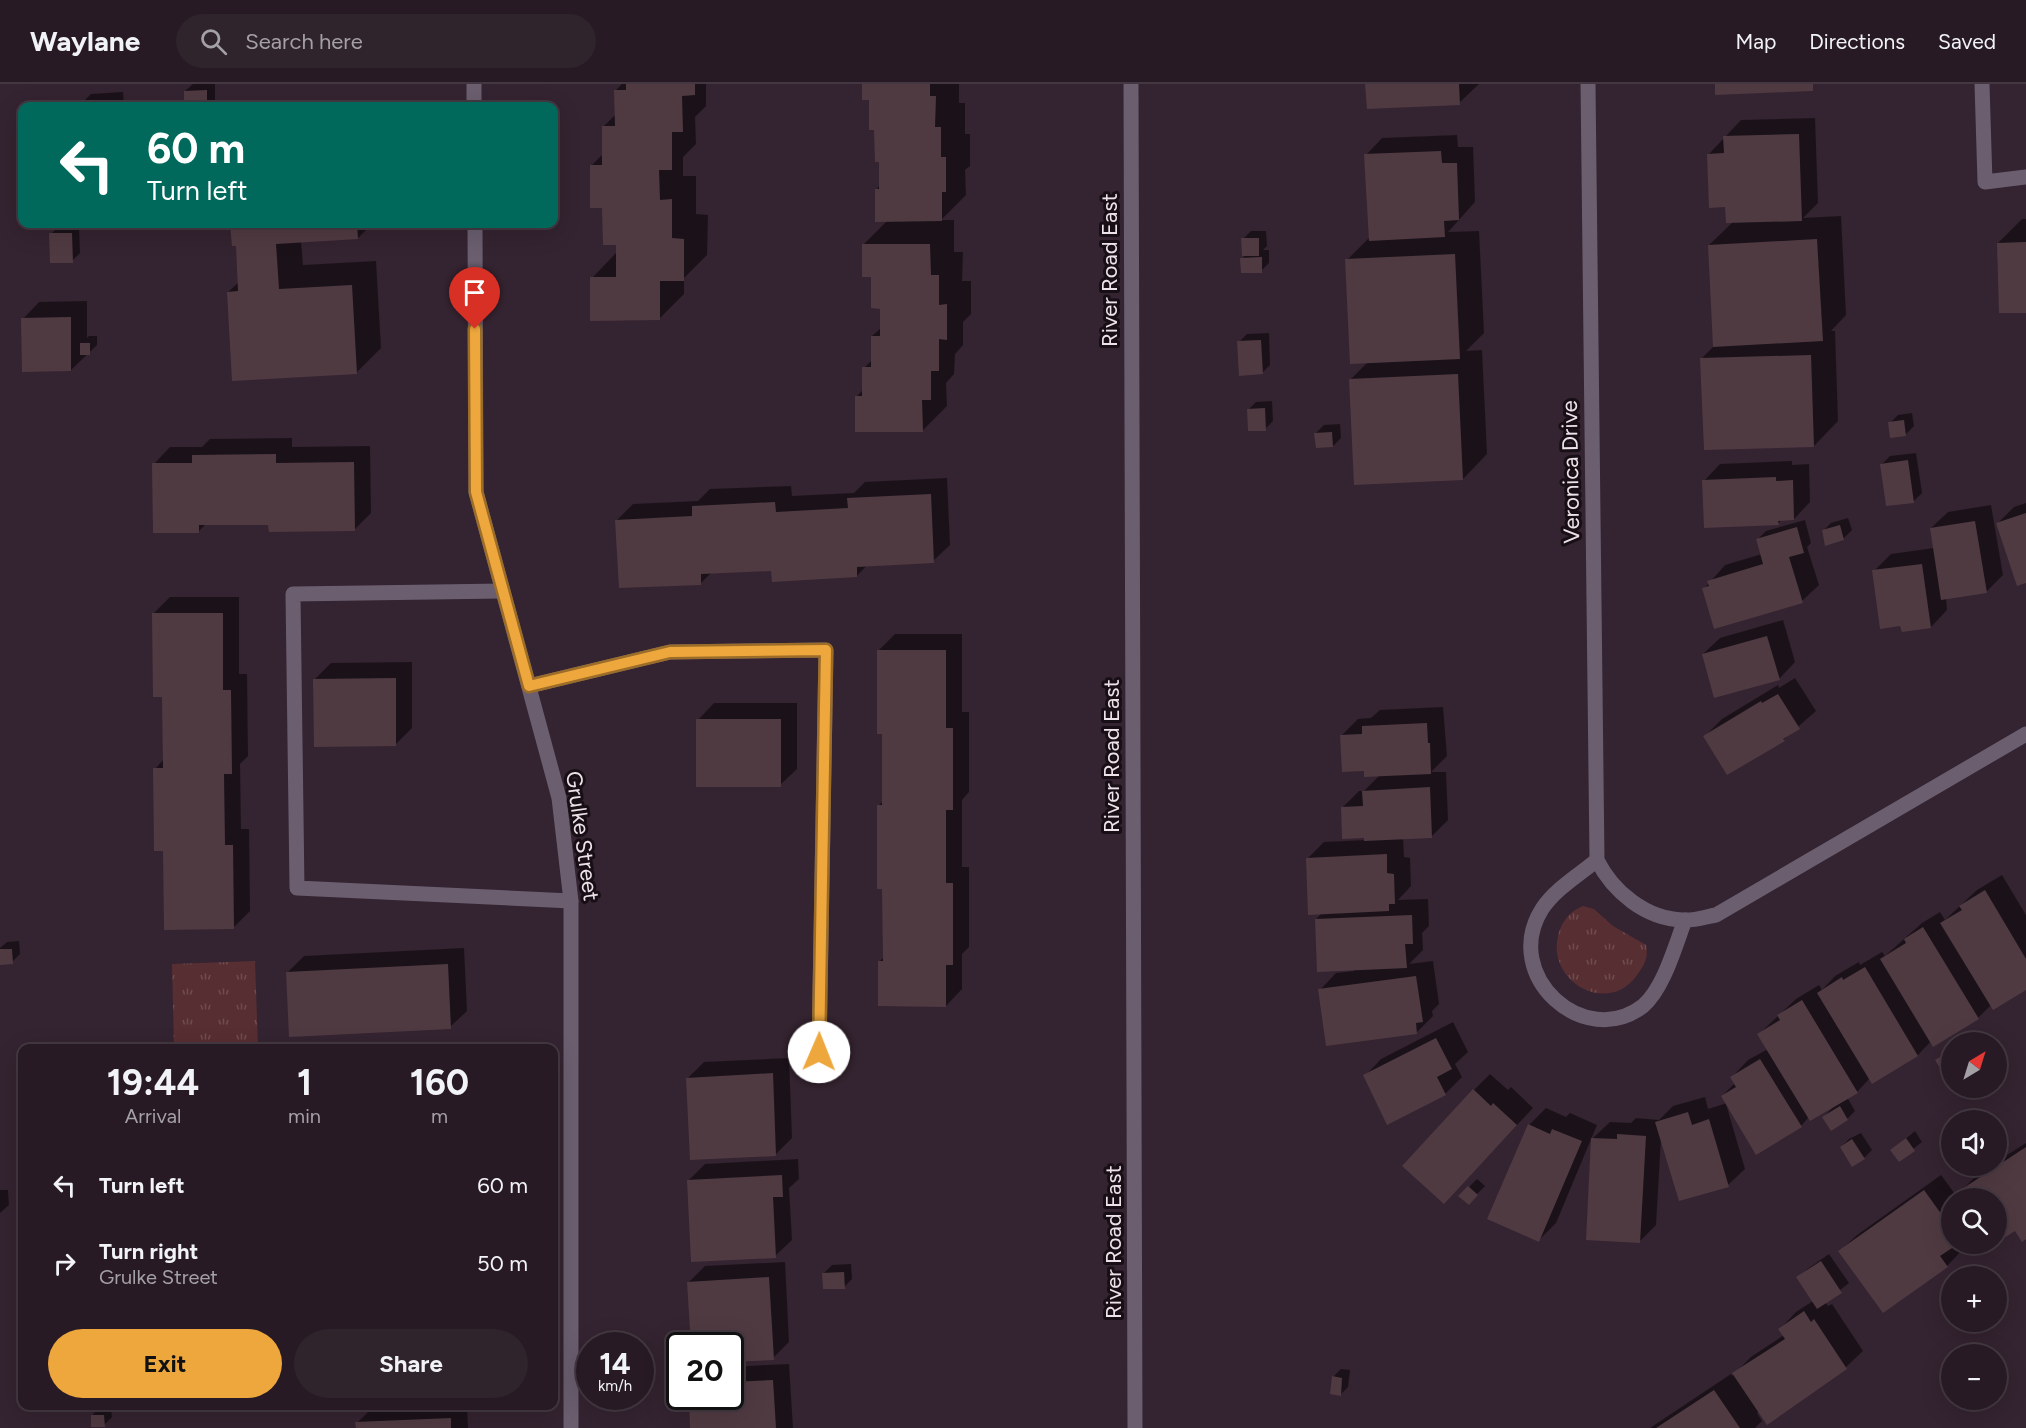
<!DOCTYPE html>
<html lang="en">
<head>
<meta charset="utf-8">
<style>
  :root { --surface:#271a24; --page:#2f232c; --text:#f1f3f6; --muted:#a4a1a6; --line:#433841; --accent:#eea73d }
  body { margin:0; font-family:Figtree,sans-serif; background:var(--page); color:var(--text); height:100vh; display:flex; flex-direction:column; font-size:22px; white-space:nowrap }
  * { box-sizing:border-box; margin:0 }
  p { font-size:20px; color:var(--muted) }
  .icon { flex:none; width:33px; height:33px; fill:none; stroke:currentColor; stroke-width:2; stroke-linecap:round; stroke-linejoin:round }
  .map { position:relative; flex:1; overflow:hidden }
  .details { position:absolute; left:18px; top:960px; width:540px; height:366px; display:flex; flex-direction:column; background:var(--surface); border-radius:12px; box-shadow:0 6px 24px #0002,0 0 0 2px var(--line) }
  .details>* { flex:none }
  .banner { position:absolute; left:18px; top:18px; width:540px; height:126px; border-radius:12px; box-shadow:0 6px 24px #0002,0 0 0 2px var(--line); background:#00695c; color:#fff; overflow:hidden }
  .needle { width:39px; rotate:38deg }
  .fabs { position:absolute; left:1941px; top:948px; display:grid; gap:12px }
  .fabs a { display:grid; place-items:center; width:66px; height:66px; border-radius:50%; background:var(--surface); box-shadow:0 6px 24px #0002,0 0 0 2px var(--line); font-size:30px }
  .speed { position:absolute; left:576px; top:1248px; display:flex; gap:12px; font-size:30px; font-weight:700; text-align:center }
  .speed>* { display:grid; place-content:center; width:78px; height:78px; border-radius:50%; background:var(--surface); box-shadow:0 6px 24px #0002,0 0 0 2px var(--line); line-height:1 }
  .speed small { font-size:15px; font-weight:400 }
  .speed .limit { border:3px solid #111; border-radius:9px; background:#fff; color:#111 }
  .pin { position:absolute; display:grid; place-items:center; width:51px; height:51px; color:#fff; margin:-62px -26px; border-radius:50% 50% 50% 0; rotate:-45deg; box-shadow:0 0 6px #0007 }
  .pin .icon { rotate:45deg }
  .me { position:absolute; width:66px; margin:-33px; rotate:1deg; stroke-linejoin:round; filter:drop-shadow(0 0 4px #0008) }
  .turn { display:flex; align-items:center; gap:21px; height:126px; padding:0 30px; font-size:27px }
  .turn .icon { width:78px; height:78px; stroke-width:2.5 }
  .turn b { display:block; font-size:42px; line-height:51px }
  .eta { display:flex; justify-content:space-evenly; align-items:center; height:102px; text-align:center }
  .eta b { font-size:36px; font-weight:700; line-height:42px }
  .action { display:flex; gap:12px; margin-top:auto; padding:12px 30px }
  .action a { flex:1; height:69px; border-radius:36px; background:var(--accent); color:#111; font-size:24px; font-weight:700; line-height:69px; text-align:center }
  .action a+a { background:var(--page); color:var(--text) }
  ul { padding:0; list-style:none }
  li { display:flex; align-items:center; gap:18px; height:78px; padding:0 30px }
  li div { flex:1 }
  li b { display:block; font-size:22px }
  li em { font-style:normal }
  header { display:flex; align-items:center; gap:36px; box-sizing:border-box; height:84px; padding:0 30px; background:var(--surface); border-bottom:2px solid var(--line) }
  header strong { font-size:28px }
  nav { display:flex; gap:33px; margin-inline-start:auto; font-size:21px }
  .search { width:420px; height:54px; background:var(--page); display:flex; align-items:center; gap:15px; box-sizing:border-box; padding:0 21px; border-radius:33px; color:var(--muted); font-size:22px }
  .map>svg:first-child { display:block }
  .grass { fill:url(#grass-tufts) }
  .shadow { fill:#0007 }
  .building { fill:#503a42 }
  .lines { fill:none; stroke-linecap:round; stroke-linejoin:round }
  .service { stroke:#6a5e6f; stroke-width:15 }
  .minor { stroke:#6a5e6f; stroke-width:15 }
  .tertiary { stroke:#6a5e6f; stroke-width:15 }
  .route-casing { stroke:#9b6d28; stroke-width:15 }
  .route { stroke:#eea73d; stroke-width:10 }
  .labels { text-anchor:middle; stroke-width:6; stroke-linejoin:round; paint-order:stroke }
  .street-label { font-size:22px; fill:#eee2ea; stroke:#170f15 }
</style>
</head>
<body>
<header>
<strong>Waylane</strong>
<div class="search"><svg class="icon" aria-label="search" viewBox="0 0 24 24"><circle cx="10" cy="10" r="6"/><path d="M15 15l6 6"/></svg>Search here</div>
<nav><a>Map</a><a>Directions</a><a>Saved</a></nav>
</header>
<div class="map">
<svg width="2026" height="1344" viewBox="0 0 2026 1344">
  <defs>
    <pattern id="grass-tufts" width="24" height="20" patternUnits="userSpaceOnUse" patternTransform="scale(1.5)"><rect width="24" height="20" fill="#572e32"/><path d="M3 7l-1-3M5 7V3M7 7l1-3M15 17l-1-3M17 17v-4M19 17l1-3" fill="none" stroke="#6f4c50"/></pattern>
  </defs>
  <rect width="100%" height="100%" fill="#342330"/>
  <g class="grass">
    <path d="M1583,822L1594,825L1613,842L1646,861C1649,873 1644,882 1637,891C1609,932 1547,899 1558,852C1561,838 1570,827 1583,822Z"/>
    <polygon points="255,877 258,964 174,964 172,880"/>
  </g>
  <g class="shadow">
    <polygon points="193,0 215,0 215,22 185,22 185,7"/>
    <polygon points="622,0 706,0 706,22 695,33 696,60 683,73 683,92 696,92 696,130 708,131 707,171 684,194 684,210 660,234 592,194 616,169 617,159 591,82 603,70 603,43 616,30 616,6"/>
    <polygon points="864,0 959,0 959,19 965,19 965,50 970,50 970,82 965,86 966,111 941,136 954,136 954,168 963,168 962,197 971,197 971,230 963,238 963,261 955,270 954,290 946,299 947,322 922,347 856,313 864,305 864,284 873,275 872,252 881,244 881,223 864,160 888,136 876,106 880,101 880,77 871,14"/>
    <polygon points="1367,0 1479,0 1459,19"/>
    <polygon points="123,8 124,22 83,22 83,18 91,10"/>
    <polygon points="1815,34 1818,119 1803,134 1841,132 1846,231 1831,247 1835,247 1838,337 1814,362 1702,274 1714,262 1709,161 1734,137 1709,70 1741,36"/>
    <polygon points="1457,51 1458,63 1473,63 1475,118 1448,148 1479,147 1484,249 1466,267 1482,266 1487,370 1463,395 1351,295 1368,278 1347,176 1370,153 1366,71 1382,54"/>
    <polygon points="2022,135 2026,135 2026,228 1998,159"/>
    <polygon points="232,140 372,140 358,154 301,157 303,181 376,177 381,264 357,288 228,208 239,198 237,160 233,161"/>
    <polygon points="59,142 79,142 80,169 72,177 51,150"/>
    <polygon points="1251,147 1266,147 1267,162 1263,166 1269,166 1269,179 1261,187 1242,175 1244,173 1243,155"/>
    <polygon points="87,217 87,254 89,252 97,252 97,261 71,286 23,235 39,218"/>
    <polygon points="1269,249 1270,281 1262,289 1239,258 1247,250"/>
    <polygon points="1272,317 1273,337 1265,345 1248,326 1256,318"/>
    <polygon points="1912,329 1914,342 1906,350 1890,339 1898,331"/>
    <polygon points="1340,340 1341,354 1333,362 1316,349 1324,341"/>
    <polygon points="292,354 292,363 370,362 371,429 354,446 270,440 206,440 199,447 154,380 170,363 202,363 210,355"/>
    <polygon points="1916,369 1922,409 1914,417 1882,380 1890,372"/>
    <polygon points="1792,377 1792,381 1809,380 1810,418 1794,435 1782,435 1778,440 1704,397 1720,380"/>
    <polygon points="947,394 950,461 933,477 868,480 857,492 773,485 712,488 701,499 617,436 633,420 698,417 710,405 791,402 792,412 854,409 865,398"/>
    <polygon points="2026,419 2026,498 1998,439 2014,423"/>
    <polygon points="1991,421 2003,491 1986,508 1946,514 1947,526 1931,543 1874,487 1891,470 1934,464 1931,444 1948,428"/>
    <polygon points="1848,434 1852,446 1844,454 1826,460 1823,447 1831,439"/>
    <polygon points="1805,436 1811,459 1807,463 1819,501 1802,517 1704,505 1725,481 1762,470 1758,455 1766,447"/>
    <polygon points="170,513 239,513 239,590 247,590 248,672 240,680 241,745 249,745 250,827 233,844 165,765 155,685 164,675 164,611 153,530"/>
    <polygon points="1783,536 1795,578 1779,595 1703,570 1720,554"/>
    <polygon points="895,550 962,550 962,628 969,628 969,708 962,716 962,783 969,783 969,863 962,870 962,905 946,922 879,878 884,873 883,803 879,721 884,716 883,648 879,566"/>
    <polygon points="412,578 412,644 395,661 315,595 331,579"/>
    <polygon points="1795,594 1816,627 1784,655 1728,689 1705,652 1722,635 1778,601 1779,604"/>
    <polygon points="714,619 797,619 797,685 780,701 698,636"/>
    <polygon points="1443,623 1447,672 1431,688 1446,688 1448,736 1431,753 1403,754 1404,773 1410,774 1411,802 1398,816 1428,815 1429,842 1422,849 1423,866 1409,880 1433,877 1439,920 1432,927 1433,932 1416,949 1320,906 1336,889 1354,887 1353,885 1316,835 1323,828 1307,775 1324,758 1366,756 1342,724 1359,707 1364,707 1380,691 1366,686 1342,651 1358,635 1371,634 1380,626"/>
    <polygon points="2002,791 2026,831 2026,904 1991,921 1978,934 1931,957 1918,971 1872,998 1870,994 1857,1008 1847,1013 1855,1027 1847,1035 1824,1033 1834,1022 1809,1033 1801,1042 1726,1020 1745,1085 1728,1101 1661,1054 1656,1141 1640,1157 1593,1054 1610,1038 1631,1039 1636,1034 1659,1036 1673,1022 1705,1013 1708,1025 1727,1019 1722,1012 1735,999 1732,993 1748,976 1768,965 1759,950 1796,915 1819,901 1822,906 1835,892 1859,878 1860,881 1882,868 1885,872 1922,839 1940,828 1945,836 1977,806"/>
    <polygon points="19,857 20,870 12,878 0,879 0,864 7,858"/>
    <polygon points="464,864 467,927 450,943 287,889 304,872"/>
    <polygon points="1453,938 1468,968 1455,980 1462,993 1445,1010 1365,992 1381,975"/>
    <polygon points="1952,964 1952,986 1936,976"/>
    <polygon points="789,974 792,1054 776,1070 687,995 704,978"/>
    <polygon points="1490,990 1508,1006 1511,1003 1533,1024 1460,1101 1474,1006"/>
    <polygon points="1546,1024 1566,1033 1570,1029 1597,1041 1556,1139 1539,1156 1529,1041"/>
    <polygon points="1915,1047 1922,1058 1899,1076 1892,1066"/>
    <polygon points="1861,1049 1872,1066 1864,1074 1841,1063 1849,1055"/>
    <polygon points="2026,1059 2026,1153 1996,1114 1966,1114 1961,1107 1978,1090 1991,1082 1996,1082 1996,1078"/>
    <polygon points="798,1075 799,1095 789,1104 792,1156 775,1172 688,1097 705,1080"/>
    <polygon points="1941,1091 1958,1114 1952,1114 1952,1160 1959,1160 1963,1165 1947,1182 1840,1167 1857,1151"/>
    <polygon points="1477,1095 1485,1102 1468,1119 1460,1112"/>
    <polygon points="0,1106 8,1106 9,1121 0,1129"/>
    <polygon points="1829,1170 1849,1199 1825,1218 1828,1222 1832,1220 1863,1267 1846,1283 1767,1339 1759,1327 1757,1329 1762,1337 1755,1344 1650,1344 1731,1290 1732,1292 1751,1273 1784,1251 1780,1245 1796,1228 1813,1217 1798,1194 1806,1186"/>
    <polygon points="785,1178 789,1258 773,1274 730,1262 689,1198 705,1182"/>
    <polygon points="851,1180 852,1195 844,1203 824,1189 832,1181"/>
    <polygon points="789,1280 793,1344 692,1344 730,1312 730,1283"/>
    <polygon points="1341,1285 1350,1286 1348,1303 1340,1311 1333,1293"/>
    <polygon points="374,1322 467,1322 468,1344 357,1344 357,1339"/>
    <polygon points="100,1323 111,1323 112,1333 104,1341 92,1331"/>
  </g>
  <g class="building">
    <polygon points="626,0 695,0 695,11 682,12 683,48 672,48 672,86 659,86 660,116 672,115 672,154 684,155 684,197 660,197 660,236 590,237 590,193 616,193 616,161 603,161 602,124 590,124 590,81 602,81 602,42 615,42 614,6 626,6"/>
    <polygon points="862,0 930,0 930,12 936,12 935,43 941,43 941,73 946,73 946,108 942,108 942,137 875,138 875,105 879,105 879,78 875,78 874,46 869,46 869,16 862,16"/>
    <polygon points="1365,0 1459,0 1460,21 1367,25"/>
    <polygon points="1715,0 1813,0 1813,7 1715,11"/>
    <polygon points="207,6 207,22 184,22 184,7"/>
    <polygon points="115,16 116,22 82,22 82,18"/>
    <polygon points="1799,50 1802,137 1726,139 1725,123 1709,124 1707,70 1724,69 1723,52"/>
    <polygon points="1441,67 1442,79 1457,79 1459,136 1444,137 1445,153 1369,157 1364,70"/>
    <polygon points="230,140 357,140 358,155 276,160 279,205 352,201 357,290 232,297 227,208 238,207 236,162 232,162"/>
    <polygon points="49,149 72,149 73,179 50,179"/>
    <polygon points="1241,154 1259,154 1259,172 1242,172"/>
    <polygon points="1817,155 1823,257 1713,263 1708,161"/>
    <polygon points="2026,158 2026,229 1999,229 1997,159"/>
    <polygon points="862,160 930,160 931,191 939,191 939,221 947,220 947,256 939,255 939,287 931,287 931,316 922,316 923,348 855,348 855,312 862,312 862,283 871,283 871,252 880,252 880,225 871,224 871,193 862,193"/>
    <polygon points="1455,170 1460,275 1350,280 1345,175"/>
    <polygon points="1262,173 1262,189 1241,189 1240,174"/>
    <polygon points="71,233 71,287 22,288 21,234"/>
    <polygon points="1261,256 1263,290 1239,292 1237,257"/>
    <rect x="80" y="259" width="10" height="12"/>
    <polygon points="1811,271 1814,363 1704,366 1700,274"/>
    <polygon points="1458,290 1463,396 1354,401 1349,295"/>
    <polygon points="1265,324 1266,347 1248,347 1247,325"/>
    <polygon points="1904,336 1906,352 1890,354 1888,338"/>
    <polygon points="1332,348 1333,363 1316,364 1314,349"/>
    <polygon points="276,370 276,379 354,378 355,447 269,448 268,441 199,441 199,449 153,449 152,379 192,379 192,371"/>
    <polygon points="1908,376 1914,419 1886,422 1880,380"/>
    <polygon points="1776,393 1776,397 1793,396 1794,436 1778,437 1779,441 1704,444 1702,396"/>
    <polygon points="931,410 934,479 857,483 857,493 772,498 771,487 701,490 701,501 619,504 615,436 692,432 692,422 775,418 776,428 848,424 847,414"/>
    <polygon points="2026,429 2026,499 2017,502 1996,439"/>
    <polygon points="1975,437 1987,509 1941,516 1930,444"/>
    <polygon points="1840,441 1844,456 1825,462 1822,446"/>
    <polygon points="1797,443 1804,469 1789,473 1803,519 1714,545 1702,504 1709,502 1707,497 1763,480 1756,455"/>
    <polygon points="1922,480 1931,544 1902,548 1900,542 1880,545 1872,486"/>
    <polygon points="152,529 223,529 223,606 231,606 232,690 224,690 225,761 233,761 234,845 164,846 163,767 154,767 153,684 163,684 162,613 153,613"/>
    <polygon points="1767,552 1780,596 1714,614 1702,570"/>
    <polygon points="877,566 946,566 946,644 953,644 953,726 946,726 946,799 953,799 953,881 946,881 946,923 878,922 878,877 883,877 882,805 877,805 877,721 882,721 882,650 877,650"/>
    <polygon points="396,594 396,662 314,663 313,595"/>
    <polygon points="1778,610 1800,645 1783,655 1785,657 1727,691 1703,652 1761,617 1762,619"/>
    <rect x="696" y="635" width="85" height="68"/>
    <polygon points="1427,639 1428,659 1430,659 1431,690 1364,693 1364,687 1342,688 1340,651 1362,650 1362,642"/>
    <polygon points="1430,703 1432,754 1364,757 1364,754 1342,755 1341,723 1363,722 1362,707"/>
    <polygon points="1387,770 1387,789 1394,790 1395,820 1389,820 1389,827 1308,831 1306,774"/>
    <polygon points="1985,806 2026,875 2026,906 1993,926 1940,839 1962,826 1959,822"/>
    <polygon points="1412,831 1413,860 1405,860 1407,884 1317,888 1315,835"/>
    <polygon points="1923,843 1979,935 1933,963 1880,875 1906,859 1904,855"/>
    <polygon points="0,865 12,865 13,880 0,881"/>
    <polygon points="448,880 451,945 289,953 286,888"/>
    <polygon points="1865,883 1918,972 1872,1000 1817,909 1842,893 1843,896"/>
    <polygon points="1416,892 1423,938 1416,939 1417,950 1326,962 1318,905"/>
    <polygon points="1802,916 1858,1009 1810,1037 1757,950 1780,936 1777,931"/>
    <polygon points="1436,954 1452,985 1437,993 1446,1011 1387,1041 1363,991"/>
    <polygon points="1952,966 1952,988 1945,992 1935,976"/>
    <polygon points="1760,975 1802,1043 1756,1071 1721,1012 1736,1003 1730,993"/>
    <polygon points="773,989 776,1072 690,1076 686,994"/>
    <polygon points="1473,1005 1491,1022 1493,1019 1517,1041 1444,1120 1402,1082"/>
    <polygon points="1840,1022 1848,1036 1831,1047 1822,1033"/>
    <polygon points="1688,1028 1692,1041 1709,1035 1729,1103 1679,1117 1655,1038"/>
    <polygon points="1528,1040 1550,1050 1552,1045 1582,1057 1539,1158 1487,1135"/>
    <polygon points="1617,1050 1646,1052 1640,1159 1586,1156 1591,1054 1617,1055"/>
    <polygon points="1906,1054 1915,1067 1899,1078 1890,1066"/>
    <polygon points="1852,1055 1865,1075 1852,1083 1840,1063"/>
    <polygon points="2026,1063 2026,1155 2022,1158 2015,1147 1996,1159 1996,1114 1964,1114 1959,1107"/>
    <polygon points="782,1091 783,1113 773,1113 776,1174 691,1178 687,1096"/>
    <polygon points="1468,1102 1478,1111 1469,1121 1458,1112"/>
    <polygon points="1924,1106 1952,1145 1952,1160 1958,1160 1940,1172 1948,1183 1883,1229 1838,1167"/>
    <polygon points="1821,1177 1842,1209 1817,1225 1796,1193"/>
    <polygon points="844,1188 845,1205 823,1205 822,1189"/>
    <polygon points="769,1193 774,1276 730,1278 730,1262 691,1262 687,1198"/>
    <polygon points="1804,1227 1811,1238 1814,1235 1847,1285 1767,1341 1732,1289 1785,1255 1778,1245"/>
    <polygon points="1332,1292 1342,1294 1341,1312 1330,1310"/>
    <polygon points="773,1296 776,1344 690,1344 689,1312 730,1312 730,1298"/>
    <polygon points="1714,1306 1740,1344 1656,1344"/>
    <polygon points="91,1331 104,1331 105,1343 91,1343"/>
    <polygon points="451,1334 451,1344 356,1344 355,1338"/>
  </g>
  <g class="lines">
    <g class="service">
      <polyline points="1982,0 1985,98 2026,93"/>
      <polyline points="503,507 293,510 297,804 571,817"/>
      <polyline points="529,602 670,568 826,566 819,967"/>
    </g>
    <g class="minor">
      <polyline points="474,0 474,22"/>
      <path d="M1588,0L1597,776C1613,808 1646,835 1683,836C1694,837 1705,833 1716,831L2026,650"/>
      <polyline points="475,140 476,408 559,714 571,817 571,1344"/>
      <path d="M1597,776C1579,791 1555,805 1542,825C1500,892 1585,967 1643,922C1664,904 1675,862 1685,836"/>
    </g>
    <polyline class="tertiary" points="1131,0 1135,1344"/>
  </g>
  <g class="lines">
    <defs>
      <polyline id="route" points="475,245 476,408 529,602 670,568 826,566 819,968"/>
    </defs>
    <use href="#route" class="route-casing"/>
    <use href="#route" class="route"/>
  </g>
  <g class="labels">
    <g class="street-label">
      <text transform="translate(1109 186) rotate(-90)" y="8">River Road East</text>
      <text transform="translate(1570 388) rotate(-91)" y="8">Veronica Drive</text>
      <text transform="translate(1111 672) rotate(-90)" y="8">River Road East</text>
      <text transform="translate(583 752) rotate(82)" y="8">Grulke Street</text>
      <text transform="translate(1113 1158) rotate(-90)" y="8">River Road East</text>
    </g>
  </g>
</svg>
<div class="fabs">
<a><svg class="needle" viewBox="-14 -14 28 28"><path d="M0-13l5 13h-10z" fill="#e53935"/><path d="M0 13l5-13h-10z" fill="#a4a1a6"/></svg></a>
<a><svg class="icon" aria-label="sound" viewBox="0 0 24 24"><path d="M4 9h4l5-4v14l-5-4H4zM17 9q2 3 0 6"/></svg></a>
<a><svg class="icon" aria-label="search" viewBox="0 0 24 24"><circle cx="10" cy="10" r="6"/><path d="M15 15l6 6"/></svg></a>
<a>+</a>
<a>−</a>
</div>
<div class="speed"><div>14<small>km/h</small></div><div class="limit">20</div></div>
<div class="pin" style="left:475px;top:245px;background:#d93025"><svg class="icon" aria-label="arrive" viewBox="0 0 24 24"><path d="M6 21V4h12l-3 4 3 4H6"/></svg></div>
<svg class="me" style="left:819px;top:968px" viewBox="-20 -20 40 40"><circle r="19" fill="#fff"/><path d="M0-13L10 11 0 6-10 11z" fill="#eea73d"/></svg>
<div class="banner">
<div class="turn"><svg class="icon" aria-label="left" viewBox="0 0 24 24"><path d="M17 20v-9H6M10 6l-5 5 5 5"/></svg><div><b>60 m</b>Turn left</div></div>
</div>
<section class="details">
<div class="eta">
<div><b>19:44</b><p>Arrival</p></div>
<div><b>1</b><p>min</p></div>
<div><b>160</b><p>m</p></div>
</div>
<ul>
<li><svg class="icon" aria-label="left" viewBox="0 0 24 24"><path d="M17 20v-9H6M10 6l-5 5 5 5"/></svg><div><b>Turn left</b></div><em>60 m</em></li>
<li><svg class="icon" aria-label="right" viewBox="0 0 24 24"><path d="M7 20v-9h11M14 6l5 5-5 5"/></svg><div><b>Turn right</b><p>Grulke Street</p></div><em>50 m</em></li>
</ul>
<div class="action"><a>Exit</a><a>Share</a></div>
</section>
</div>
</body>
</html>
